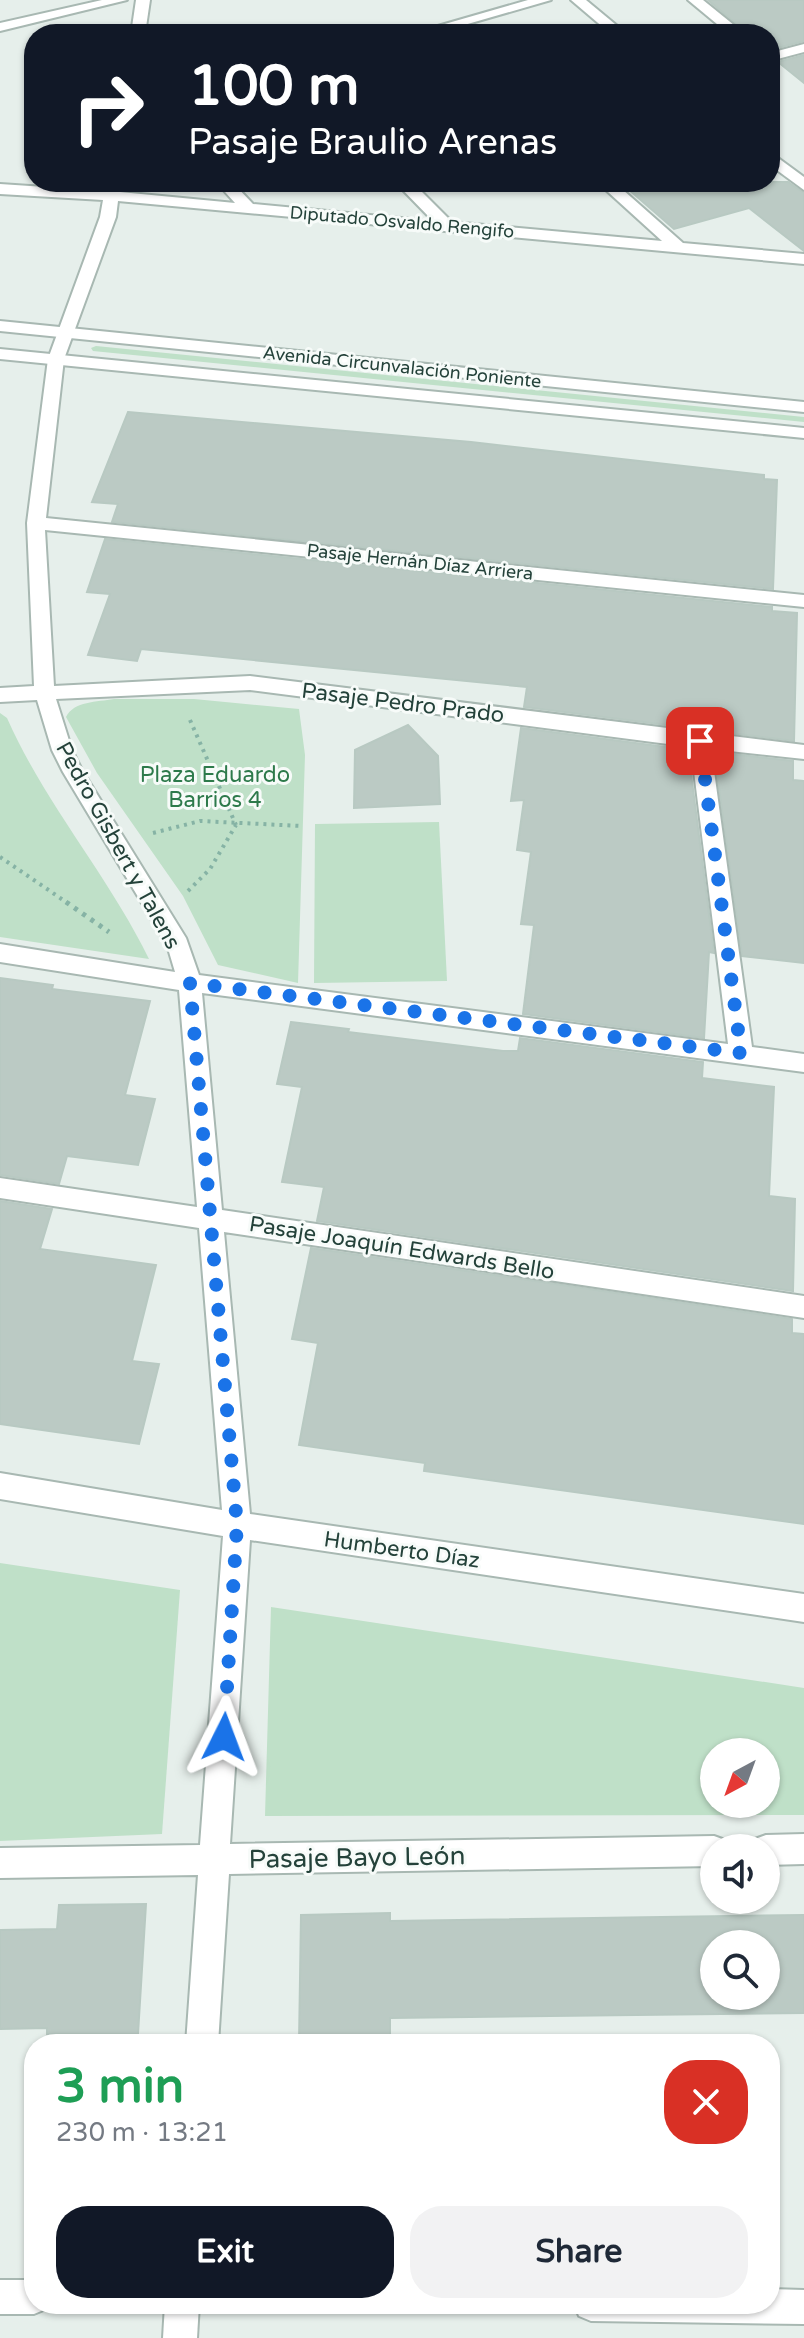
<!DOCTYPE html>
<html lang="en">
<head>
<meta charset="utf-8">
<style>
  :root { --surface:#fff; --page:#f2f2f3; --text:#1f2937; --muted:#747a83; --accent:#111827 }
  body { margin:0; font-family:"Varela Round",sans-serif; background:var(--page); color:var(--text); height:100vh; display:flex; flex-direction:column; font-size:30px; white-space:nowrap }
  * { box-sizing:border-box; margin:0 }
  p { font-size:26px; color:var(--muted) }
  .icon { flex:none; width:44px; height:44px; fill:none; stroke:currentColor; stroke-width:2; stroke-linecap:round; stroke-linejoin:round }
  .map { position:relative; flex:1; overflow:hidden }
  .side { position:absolute; left:24px; top:2034px; width:756px; height:280px; display:flex; flex-direction:column; background:var(--surface); border-radius:32px; box-shadow:0 2px 6px #0004 }
  .side>* { flex:none }
  .hud { position:absolute; left:24px; top:24px; width:756px; height:168px; border-radius:32px; box-shadow:0 2px 6px #0004; background:#111827; color:#fff; overflow:hidden }
  .needle { width:52px; rotate:221deg }
  .controls { position:absolute; left:700px; top:1738px; display:grid; gap:16px }
  .controls a { display:grid; place-items:center; width:80px; height:80px; border-radius:50%; background:var(--surface); box-shadow:0 2px 6px #0004; font-size:40px }
  .pin { position:absolute; display:grid; place-items:center; width:68px; height:68px; color:#fff; margin:-34px; border-radius:16px; box-shadow:0 4px 12px #0006 }
  .me { position:absolute; width:88px; margin:-44px; rotate:3deg; stroke-linejoin:round; filter:drop-shadow(0 0 6px #0008) }
  .turn { display:flex; align-items:center; gap:28px; height:168px; padding:0 32px; font-size:36px }
  .turn .icon { width:104px; height:104px; stroke-width:2.5 }
  .turn b { display:block; font-size:56px; line-height:68px }
  .round { display:grid; place-items:center; flex:none; width:84px; height:84px; border-radius:32px; background:var(--page) }
  .headline { display:flex; align-items:center; justify-content:space-between; height:136px; padding:0 32px }
  h1 { font-size:48px; font-weight:800; line-height:60px; color:#1e9e55 }
  .button { display:flex; gap:16px; margin-top:auto; padding:16px 32px }
  .button a { flex:1; height:92px; border-radius:32px; background:var(--accent); color:#fff; font-size:32px; font-weight:800; line-height:92px; text-align:center }
  .button a+a { background:var(--page); color:var(--text) }
  .map>svg:first-child { display:block }
  .green { fill:#bfe0c8; fill-rule:evenodd }
  .building { fill:#bbcac4; stroke:#b8c9c2; stroke-width:2; fill-rule:evenodd }
  .lines { fill:none; stroke-linecap:round; stroke-linejoin:round }
  .minor-casing { stroke:#a8b8b2; stroke-width:4 }
  .tertiary-casing { stroke:#a8b8b2; stroke-width:4 }
  .path-far1 { stroke:#86b3a5; stroke-width:4; stroke-dasharray:3 5; stroke-linecap:butt }
  .path { stroke:#86b3a5; stroke-width:5; stroke-dasharray:4 6; stroke-linecap:butt }
  .minor { fill:#fff; fill-rule:evenodd }
  .tertiary { fill:#fff; fill-rule:evenodd }
  .route { stroke:#1a73e8; stroke-width:14; stroke-dasharray:0 25.2 }
  .labels { text-anchor:middle; stroke-width:6; stroke-linejoin:round; paint-order:stroke }
  .far-street-label { font-size:18px; fill:#24423a; stroke:#f7fbf9 }
  .street-label { font-size:22px; fill:#24423a; stroke:#f7fbf9 }
  .park-label { font-size:22px; fill:#2d7a4b; stroke:#f7fbf9 }
  .near-street-label { font-size:26px; fill:#24423a; stroke:#f7fbf9 }
</style>
</head>
<body>
<div class="map">
<svg width="804" height="2338" viewBox="0 0 804 2338">
  <rect width="100%" height="100%" fill="#e6efeb"/>
  <g class="green">
    <polygon points="96,346 804,417 804,422 93,351 91,348"/>
    <path d="M114,699H194L299,709L305,755L298,983L218,965L183,896L97,773L66,717C74,701 97,702 114,699Z"/>
    <path d="M0,713L7,718C45,804 108,875 149,959L0,937Z"/>
    <polygon points="439,822 447,981 314,983 315,824"/>
    <polygon points="0,1563 180,1590 162,1834 0,1841"/>
    <path d="M271,1607L804,1688V1815L265,1816ZM714,1752H766V1804H714Z"/>
  </g>
  <g class="building">
    <polygon points="708,0 804,0 804,41 770,50 770,34 748,34"/>
    <polygon points="804,55 804,83 778,62"/>
    <polygon points="620,182 788,182 804,193 804,251 749,208 674,229"/>
    <polygon points="128,412 471,442 764,475 764,479 777,480 773,589 112,522 118,504 92,502"/>
    <polygon points="105,539 772,607 772,611 797,613 794,741 524,707 527,687 141,649 137,661 88,655 110,594 87,592"/>
    <polygon points="408,725 438,756 440,804 354,808 355,750"/>
    <polygon points="521,728 688,750 714,953 709,952 704,1038 523,1014 534,925 521,924 531,852 517,850 524,800 511,801"/>
    <polygon points="714,752 793,761 793,780 804,781 804,963 742,956"/>
    <polygon points="0,978 53,985 52,989 150,1001 125,1095 155,1099 138,1165 67,1156 59,1184 0,1175"/>
    <polygon points="291,1022 349,1029 348,1032 503,1051 518,1051 520,1038 703,1062 702,1078 774,1087 769,1196 795,1199 793,1291 317,1221 324,1187 282,1182 302,1087 277,1084"/>
    <polygon points="0,1201 52,1209 40,1249 156,1265 132,1361 159,1364 139,1444 0,1424"/>
    <polygon points="311,1248 792,1319 792,1333 804,1334 804,1524 424,1471 425,1463 299,1445 318,1343 292,1339"/>
    <polygon points="146,1904 138,2034 47,2034 47,2028 0,2029 0,1930 57,1929 59,1905"/>
    <path d="M390,1913V1921L804,1915V2013L390,2018V2043H299L301,1915ZM714,1944H766V1996H714Z"/>
  </g>
  <g class="lines">
    <defs>
      <g id="minor">
        <polygon points="102,0 127,0 0,31 0,23"/>
        <polygon points="136,0 150,0 145,34 131,34"/>
        <polygon points="528,0 551,0 433,34 410,34"/>
        <polygon points="571,0 586,0 627,34 611,34"/>
        <polygon points="688,0 703,0 745,34 729,34"/>
        <polygon points="804,44 804,52 770,61 770,53"/>
        <polygon points="770,152 804,177 804,190 770,165"/>
        <path d="M106,182H122L120,192L235,203L216,182H232L253,204L433,221L395,182H412L452,222L662,241L597,182H614L683,243L804,254V264L118,201L116,217L64,359L46,518L804,595V607L45,530L54,686L250,676L804,745V759L711,749L752,1047L804,1054V1072L202,993L222,1210L804,1296V1318L224,1232L250,1514L804,1594V1622L250,1540L230,1844L714,1836L725,1840L728,1848H714V1866L229,1874L218,2044H186L198,1875L0,1878V1848L200,1845L223,1536L0,1499V1473L222,1510L199,1228L0,1198V1178L197,1207L179,990L0,962V944L175,972L167,945L63,772L52,750L37,700L0,702V688L34,686L27,523L48,359L100,217L103,200L0,194V184L105,191ZM250,690L691,747L728,1044L199,975L186,938L82,770L72,750L56,699Z"/>
        <polygon points="804,1834 804,1864 766,1865 766,1848 752,1848 755,1839 766,1835"/>
        <polygon points="0,2280 34,2280 34,2304 48,2304 46,2309 34,2314 0,2314"/>
        <polygon points="770,2289 804,2290 804,2324 591,2321 579,2316 574,2304 770,2304"/>
        <polygon points="165,2304 199,2304 197,2338 163,2338"/>
      </g>
      <g id="tertiary">
        <polygon points="0,321 804,402 804,412 0,331"/>
        <polygon points="0,349 804,428 804,438 0,359"/>
      </g>
    </defs>
    <use href="#minor" class="minor-casing"/>
    <use href="#tertiary" class="tertiary-casing"/>
    <g class="path-far1">
      <polyline points="190,720 236,825"/>
      <polyline points="153,833 200,821 302,826"/>
      <polyline points="0,857 69,904"/>
      <polyline points="188,891 210,869 236,825"/>
    </g>
    <polyline class="path" points="66,902 109,932"/>
    <use href="#minor" class="minor"/>
    <use href="#tertiary" class="tertiary"/>
  </g>
  <g class="lines">
    <polyline class="route" points="224,1737 237,1525 190,983 741,1053 700,741"/>
  </g>
  <g class="labels">
    <g class="far-street-label">
      <text transform="translate(402 222) rotate(5)" y="6">Diputado Osvaldo Rengifo</text>
      <text transform="translate(402 367) rotate(6)" y="6">Avenida Circunvalación Poniente</text>
      <text transform="translate(420 562) rotate(6)" y="6">Pasaje Hernán Díaz Arriera</text>
    </g>
    <g class="street-label">
      <text transform="translate(403 702) rotate(7)" y="8">Pasaje Pedro Prado</text>
      <text transform="translate(119 845) rotate(61)" y="8">Pedro Gisbert y Talens</text>
      <text transform="translate(402 1247) rotate(9)" y="8">Pasaje Joaquín Edwards Bello</text>
      <text transform="translate(402 1549) rotate(8)" y="8">Humberto Díaz</text>
    </g>
    <g class="park-label">
      <text x="215" y="782">Plaza Eduardo<tspan x="215" dy="25">Barrios 4</tspan></text>
    </g>
    <g class="near-street-label">
      <text transform="translate(357 1857) rotate(-1)" y="9">Pasaje Bayo León</text>
    </g>
  </g>
</svg>
<div class="controls">
<a><svg class="needle" viewBox="-14 -14 28 28"><path d="M0-13l5 13h-10z" fill="#e53935"/><path d="M0 13l5-13h-10z" fill="#747a83"/></svg></a>
<a><svg class="icon" aria-label="sound" viewBox="0 0 24 24"><path d="M4 9h4l5-4v14l-5-4H4zM17 9q2 3 0 6"/></svg></a>
<a><svg class="icon" aria-label="search" viewBox="0 0 24 24"><circle cx="10" cy="10" r="6"/><path d="M15 15l6 6"/></svg></a>
</div>
<div class="pin" style="left:700px;top:741px;background:#d93025"><svg class="icon" aria-label="arrive" viewBox="0 0 24 24"><path d="M6 21V4h12l-3 4 3 4H6"/></svg></div>
<svg class="me" style="left:224px;top:1737px" viewBox="-20 -20 40 40"><path d="M0-17L14 15 0 8-14 15z" fill="#1a73e8" stroke="#fff" stroke-width="4"/></svg>
<div class="hud">
<div class="turn"><svg class="icon" aria-label="right" viewBox="0 0 24 24"><path d="M7 20v-9h11M14 6l5 5-5 5"/></svg><div><b>100 m</b>Pasaje Braulio Arenas</div></div>
</div>
<section class="side">
<div class="headline"><div><h1>3 min</h1><p>230 m · 13:21</p></div><a class="round" style="background:#d93025;color:#fff"><svg class="icon" aria-label="close" viewBox="0 0 24 24"><path d="M6 6l12 12M18 6L6 18"/></svg></a></div>
<div class="button"><a>Exit</a><a>Share</a></div>
</section>
</div>
</body>
</html>
